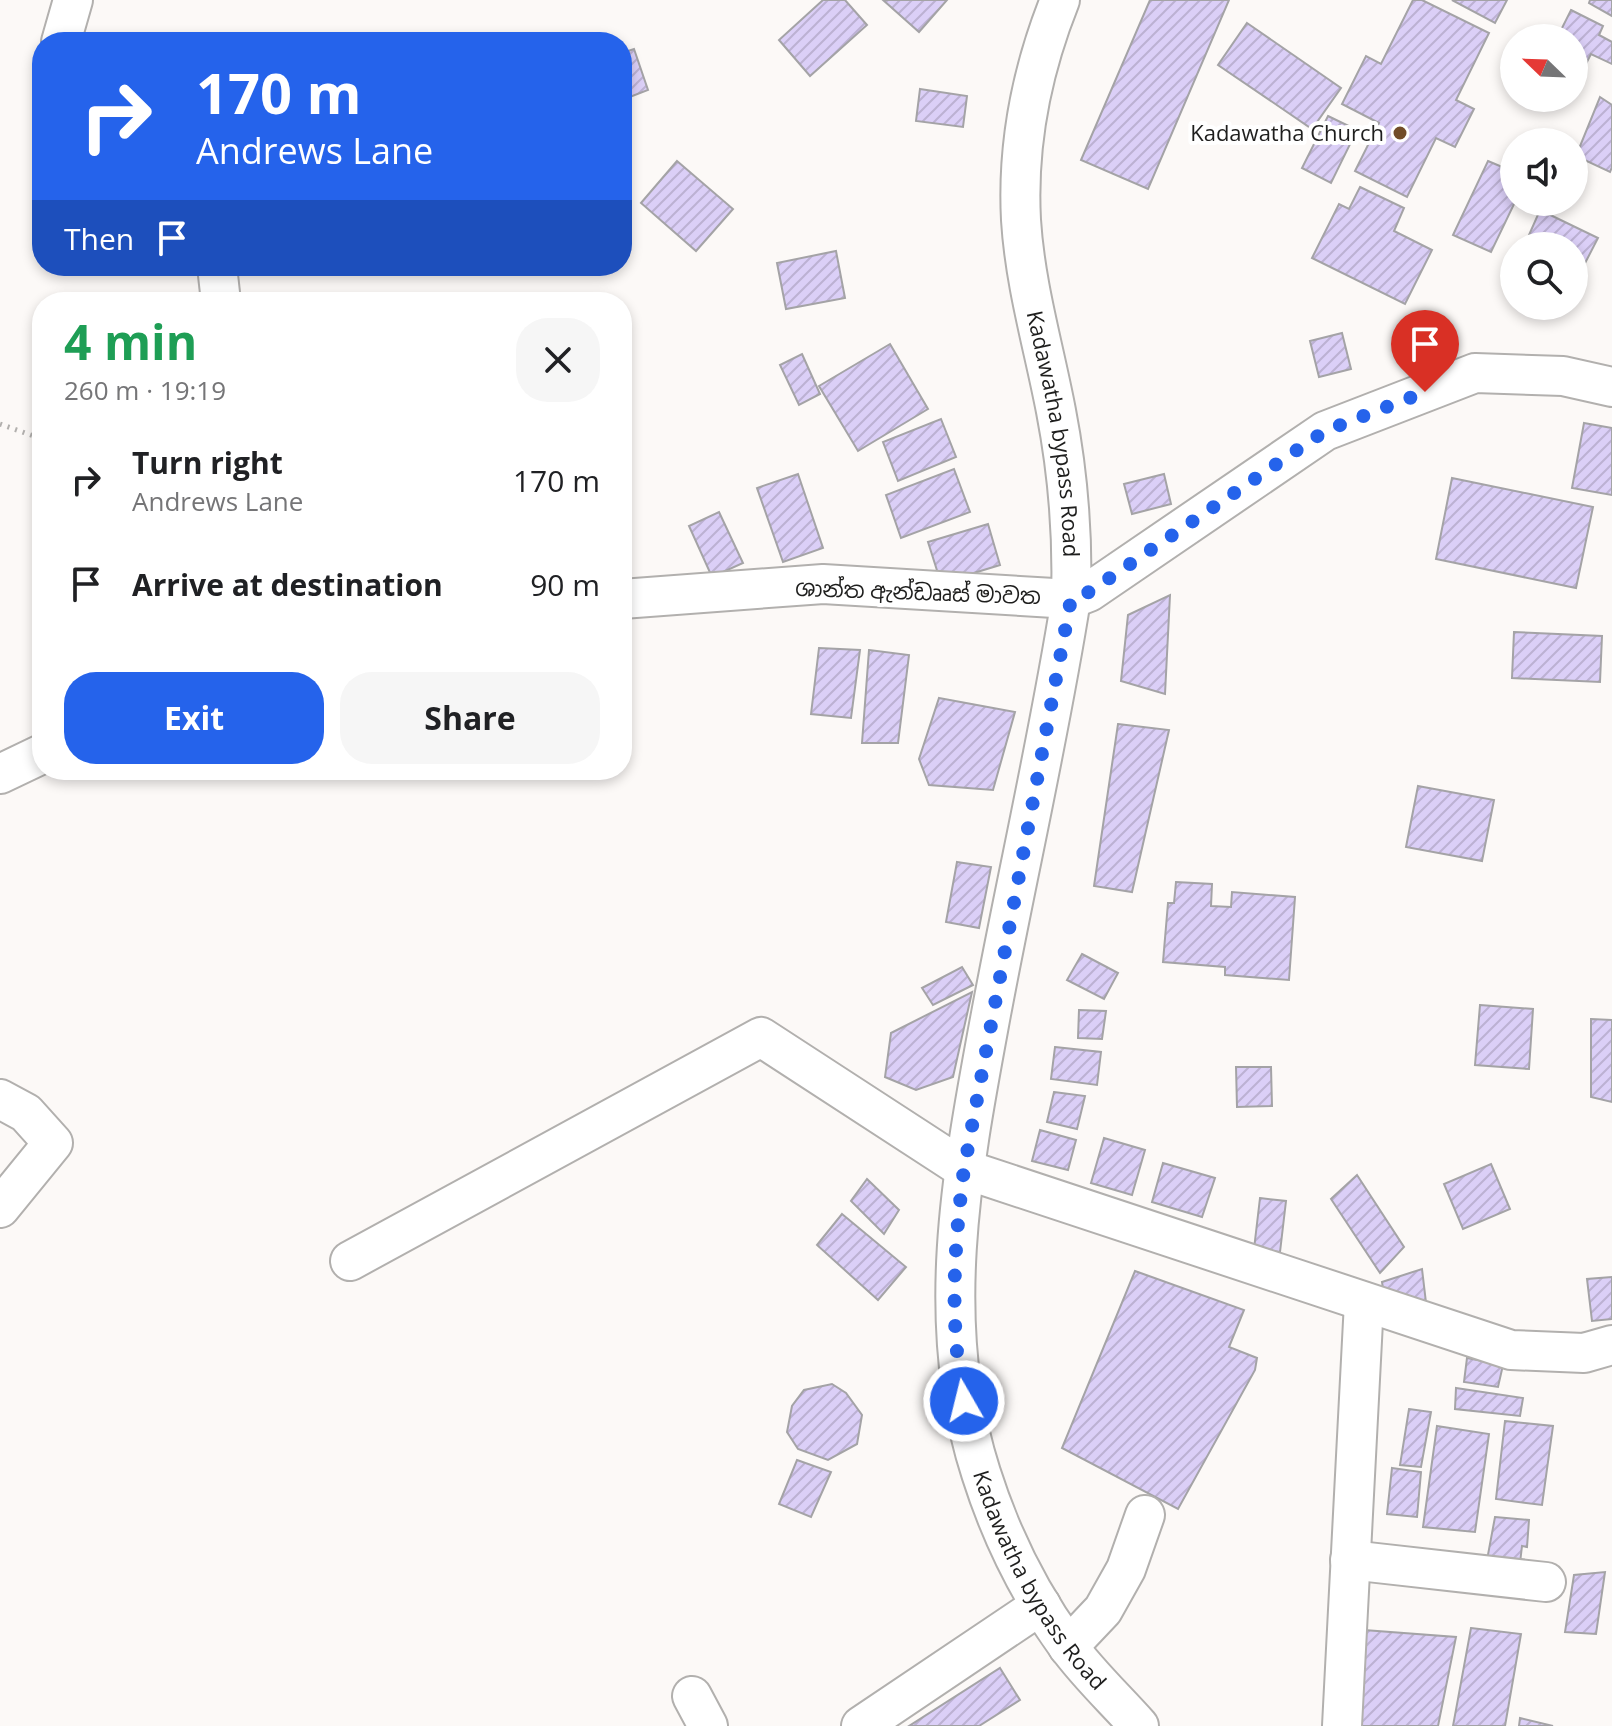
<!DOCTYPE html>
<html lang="en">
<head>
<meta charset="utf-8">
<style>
  :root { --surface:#fff; --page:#f6f6f6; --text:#202124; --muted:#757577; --accent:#2563eb }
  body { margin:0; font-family:"Open Sans","Noto Sans Sinhala",sans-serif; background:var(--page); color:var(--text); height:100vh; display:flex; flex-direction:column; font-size:30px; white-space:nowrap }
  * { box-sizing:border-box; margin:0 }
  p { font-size:26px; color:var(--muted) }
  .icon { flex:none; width:44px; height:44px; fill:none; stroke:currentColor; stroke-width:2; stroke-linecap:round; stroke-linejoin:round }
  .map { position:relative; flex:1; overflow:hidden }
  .sheet { position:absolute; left:32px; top:292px; width:600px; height:488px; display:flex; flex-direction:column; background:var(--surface); border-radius:32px; box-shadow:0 4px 12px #0003 }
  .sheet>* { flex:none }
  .banner { position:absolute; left:32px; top:32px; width:600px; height:244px; border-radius:32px; box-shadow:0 4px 12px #0003; background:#2563eb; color:#fff; overflow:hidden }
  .needle { width:52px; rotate:293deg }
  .buttons { position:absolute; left:1500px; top:24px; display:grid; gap:16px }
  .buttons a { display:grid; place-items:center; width:88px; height:88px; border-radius:50%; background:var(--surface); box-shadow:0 4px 12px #0003; font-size:40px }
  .pin { position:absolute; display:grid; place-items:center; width:68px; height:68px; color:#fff; margin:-82px -34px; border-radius:50% 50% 50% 0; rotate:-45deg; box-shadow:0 0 8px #0007 }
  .pin .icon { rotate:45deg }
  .me { position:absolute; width:88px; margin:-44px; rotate:352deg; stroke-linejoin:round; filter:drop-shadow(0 0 6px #0008) }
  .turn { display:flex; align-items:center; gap:28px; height:168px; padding:0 32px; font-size:36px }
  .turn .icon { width:104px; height:104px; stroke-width:2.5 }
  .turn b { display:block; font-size:56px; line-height:68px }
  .then { display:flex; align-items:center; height:76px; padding:0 32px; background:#0003; gap:16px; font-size:30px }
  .round { display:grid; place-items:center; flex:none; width:84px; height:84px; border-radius:32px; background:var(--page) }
  .headline { display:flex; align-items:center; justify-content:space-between; height:136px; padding:0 32px }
  h1 { font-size:48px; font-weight:700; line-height:60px; color:#1e9e55 }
  .primary-button { display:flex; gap:16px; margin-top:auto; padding:16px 32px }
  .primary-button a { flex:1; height:92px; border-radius:32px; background:var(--accent); color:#fff; font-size:32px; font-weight:700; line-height:92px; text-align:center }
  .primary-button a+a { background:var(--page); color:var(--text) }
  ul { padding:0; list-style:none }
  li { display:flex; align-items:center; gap:24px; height:104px; padding:0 32px }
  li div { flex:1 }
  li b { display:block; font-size:30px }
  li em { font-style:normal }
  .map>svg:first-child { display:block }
  .building { fill:url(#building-hatch); stroke:#a4a3a6; stroke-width:2 }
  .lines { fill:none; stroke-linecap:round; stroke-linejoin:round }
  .minor-casing { stroke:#b2b0ae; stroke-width:42 }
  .path { stroke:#b2b0ae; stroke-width:5; stroke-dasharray:2 6; stroke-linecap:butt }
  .minor { stroke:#fff; stroke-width:38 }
  .route { stroke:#2563eb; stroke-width:14; stroke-dasharray:0 25.2 }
  .poi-dot { fill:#714c28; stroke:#fff; stroke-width:3 }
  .labels { text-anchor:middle; stroke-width:8; stroke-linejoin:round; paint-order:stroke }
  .poi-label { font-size:22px; fill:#1e1e1d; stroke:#fff; text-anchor:end }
  .street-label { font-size:22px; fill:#1e1e1d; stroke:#fff }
</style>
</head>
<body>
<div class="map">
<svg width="1612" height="1726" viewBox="0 0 1612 1726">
  <defs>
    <pattern id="building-hatch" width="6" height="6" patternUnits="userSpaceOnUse" patternTransform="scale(2)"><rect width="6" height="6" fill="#dbcff7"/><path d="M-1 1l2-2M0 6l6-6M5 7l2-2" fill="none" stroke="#bcb1d3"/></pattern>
  </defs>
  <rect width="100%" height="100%" fill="#fcf9f7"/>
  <g class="building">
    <polygon points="823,0 845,0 867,25 810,76 779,40"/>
    <polygon points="883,0 947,0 919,32"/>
    <polygon points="1150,0 1229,0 1148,189 1081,160"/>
    <polygon points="1413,0 1422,0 1489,33 1456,100 1474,109 1455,147 1436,138 1407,197 1355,171 1379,123 1342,104 1366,56 1381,64"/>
    <polygon points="1452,0 1507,0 1495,23"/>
    <polygon points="1590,0 1612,0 1612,16 1589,3"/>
    <polygon points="1571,10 1603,26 1599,35 1612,42 1612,64 1591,54 1574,87 1574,38 1557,38"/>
    <polygon points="1247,23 1341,88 1312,129 1218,65"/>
    <polygon points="634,49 648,90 622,100 622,53"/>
    <polygon points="920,89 967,96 963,127 916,121"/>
    <polygon points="1600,97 1612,105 1612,167 1610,172 1576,156"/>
    <polygon points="1328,116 1357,130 1331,183 1302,168"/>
    <polygon points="677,161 733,209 696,251 641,203"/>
    <polygon points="1488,161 1514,172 1515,202 1491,252 1453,235"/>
    <polygon points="1360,187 1404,208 1394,231 1432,250 1405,304 1312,258 1339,204 1349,209"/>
    <polygon points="1540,210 1598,238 1581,271 1574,268 1574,246 1525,244"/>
    <polygon points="836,251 845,298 786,309 777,263"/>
    <polygon points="1342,333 1351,369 1319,377 1310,341"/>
    <polygon points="890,344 928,409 858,451 819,386"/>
    <polygon points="802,354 820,394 799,405 780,365"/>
    <polygon points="941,419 956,457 898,481 883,442"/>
    <polygon points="1584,423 1612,428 1612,495 1572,488"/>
    <polygon points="954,469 970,512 901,538 886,495"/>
    <polygon points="798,474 823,548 783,562 757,488"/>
    <polygon points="1164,474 1171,504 1132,514 1124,484"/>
    <polygon points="1452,478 1593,507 1576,588 1436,559"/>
    <polygon points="719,512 743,563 712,577 689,526"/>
    <polygon points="988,524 1000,565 941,583 928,542"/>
    <polygon points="1170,595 1165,694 1121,681 1128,615"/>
    <polygon points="1514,632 1602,636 1600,682 1512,678"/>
    <polygon points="819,648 860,650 851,718 811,714"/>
    <polygon points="869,650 909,655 898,743 862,743"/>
    <polygon points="939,698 1015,712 993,790 929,785 919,759"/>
    <polygon points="1118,724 1169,730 1132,892 1094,886"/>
    <polygon points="1418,786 1494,800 1482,861 1406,847"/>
    <polygon points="957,862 991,867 979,928 946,922"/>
    <polygon points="1176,882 1212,884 1211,906 1231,907 1232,892 1295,897 1289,980 1225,975 1225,967 1163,962 1168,903 1174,903"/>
    <polygon points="1082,954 1118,973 1104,999 1067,980"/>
    <polygon points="962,967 973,985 933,1005 922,988"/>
    <polygon points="972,992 953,1077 916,1090 885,1077 891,1033"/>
    <polygon points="1480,1005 1533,1009 1529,1069 1475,1065"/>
    <polygon points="1079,1010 1106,1011 1102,1039 1078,1038"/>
    <polygon points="1591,1019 1612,1020 1612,1102 1591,1097"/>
    <polygon points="1055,1047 1101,1052 1097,1085 1051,1079"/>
    <polygon points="1236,1067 1271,1067 1272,1106 1237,1107"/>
    <polygon points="1054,1092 1085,1096 1077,1129 1047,1122"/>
    <polygon points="1040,1130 1076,1140 1068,1170 1032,1161"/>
    <polygon points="1104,1138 1145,1150 1132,1195 1091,1183"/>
    <polygon points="1163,1163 1215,1178 1202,1217 1152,1202"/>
    <polygon points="1491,1164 1510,1209 1463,1229 1444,1184"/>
    <polygon points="1357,1175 1404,1247 1380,1273 1331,1199"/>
    <polygon points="867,1179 899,1210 884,1234 851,1201"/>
    <polygon points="1260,1198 1286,1201 1280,1252 1254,1249"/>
    <polygon points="842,1214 906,1267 878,1300 817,1245"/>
    <polygon points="1422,1269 1427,1311 1384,1295 1382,1282"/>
    <polygon points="1135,1271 1244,1310 1229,1347 1257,1358 1255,1370 1178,1509 1062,1448"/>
    <polygon points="1612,1277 1612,1319 1592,1321 1587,1279"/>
    <polygon points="1467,1358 1503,1365 1498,1387 1464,1382"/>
    <polygon points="832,1384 846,1393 862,1415 857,1444 828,1460 798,1449 787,1432 792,1406 804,1390"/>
    <polygon points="1456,1388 1523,1398 1520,1416 1455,1409"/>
    <polygon points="1409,1409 1431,1412 1421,1467 1400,1465"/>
    <polygon points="1505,1421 1553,1426 1542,1505 1496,1499"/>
    <polygon points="1437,1426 1489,1434 1475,1532 1423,1527"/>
    <polygon points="797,1460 831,1472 811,1517 779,1504"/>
    <polygon points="1392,1468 1421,1472 1417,1517 1387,1514"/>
    <polygon points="1495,1517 1529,1520 1527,1547 1522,1546 1520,1563 1487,1560"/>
    <polygon points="1605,1572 1596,1634 1565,1632 1574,1575"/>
    <polygon points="1471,1628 1521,1634 1505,1726 1453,1726"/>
    <polygon points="1364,1630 1456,1637 1438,1726 1359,1726"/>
    <polygon points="1000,1668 1020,1700 979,1726 909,1726"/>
    <polygon points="1520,1718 1553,1726 1519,1726"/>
  </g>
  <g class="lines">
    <defs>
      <g id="minor">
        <path id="s1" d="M1060,0C1032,70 1017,144 1021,220C1025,285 1044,348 1056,411C1068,473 1073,536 1071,599C1049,738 1017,875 991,1014C963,1165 932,1322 981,1473C1000,1533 1030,1594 1067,1645C1088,1674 1115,1699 1139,1726"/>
        <polyline points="61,42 73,0"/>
        <polyline points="217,266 221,302"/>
        <polyline points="622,599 823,584 1071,599 1089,592 1325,431 1475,373 1563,376 1612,387"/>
        <polyline points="0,774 42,754"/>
        <polyline points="0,1099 26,1113 53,1143 0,1208"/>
        <polyline points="350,1261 761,1037 964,1169 1511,1350 1584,1353 1612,1345"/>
        <polyline points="1350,1560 1546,1582"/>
        <polyline points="1068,1647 1103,1610 1126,1569 1145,1515"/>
        <polyline points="692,1696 708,1726"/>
        <polyline points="861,1726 1041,1605"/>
        <polyline points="1342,1726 1364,1302"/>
      </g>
    </defs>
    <use href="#minor" class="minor-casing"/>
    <polyline class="path" points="0,424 42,439"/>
    <use href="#minor" class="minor"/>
  </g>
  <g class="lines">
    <path class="route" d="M964,1401C949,1324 954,1246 964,1169L1071,599L1089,592L1325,431L1425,392"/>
  </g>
  <circle class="poi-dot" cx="1400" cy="133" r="8"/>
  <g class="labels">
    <g class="poi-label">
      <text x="1384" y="141">Kadawatha Church</text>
    </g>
    <g class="street-label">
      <text dy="8" stroke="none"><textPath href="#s1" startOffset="442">Kadawatha bypass Road</textPath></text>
      <text transform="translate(918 592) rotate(2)" y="8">ශාන්ත ඇන්ඩෘෘස් මාවත</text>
      <text dy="8" stroke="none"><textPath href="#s1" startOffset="1618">Kadawatha bypass Road</textPath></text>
    </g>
  </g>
</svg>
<div class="buttons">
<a><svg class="needle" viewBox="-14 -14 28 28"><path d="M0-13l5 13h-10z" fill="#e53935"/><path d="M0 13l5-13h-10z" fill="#757577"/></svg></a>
<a><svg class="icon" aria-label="sound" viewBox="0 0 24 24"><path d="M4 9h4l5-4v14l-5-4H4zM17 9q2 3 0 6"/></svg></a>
<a><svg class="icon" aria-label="search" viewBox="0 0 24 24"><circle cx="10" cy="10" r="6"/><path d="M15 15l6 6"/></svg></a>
</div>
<div class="pin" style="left:1425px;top:392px;background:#d93025"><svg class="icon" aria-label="arrive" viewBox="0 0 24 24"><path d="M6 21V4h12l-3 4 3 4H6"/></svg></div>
<svg class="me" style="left:964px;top:1401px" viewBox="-20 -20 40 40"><circle r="17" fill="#2563eb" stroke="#fff" stroke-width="3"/><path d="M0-11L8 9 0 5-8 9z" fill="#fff"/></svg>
<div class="banner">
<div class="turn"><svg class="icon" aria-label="right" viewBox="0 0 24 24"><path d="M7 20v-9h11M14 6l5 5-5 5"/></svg><div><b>170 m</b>Andrews Lane</div></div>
<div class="then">Then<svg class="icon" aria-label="arrive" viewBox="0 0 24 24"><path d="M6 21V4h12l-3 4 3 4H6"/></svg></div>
</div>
<section class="sheet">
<div class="headline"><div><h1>4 min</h1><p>260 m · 19:19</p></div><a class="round"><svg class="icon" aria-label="close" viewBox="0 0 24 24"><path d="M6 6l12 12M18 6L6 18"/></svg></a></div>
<ul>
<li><svg class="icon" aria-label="right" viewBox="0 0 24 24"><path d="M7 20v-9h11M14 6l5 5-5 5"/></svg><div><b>Turn right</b><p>Andrews Lane</p></div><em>170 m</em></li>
<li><svg class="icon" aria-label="arrive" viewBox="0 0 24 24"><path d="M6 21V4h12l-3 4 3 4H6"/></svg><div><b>Arrive at destination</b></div><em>90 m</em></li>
</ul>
<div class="primary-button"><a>Exit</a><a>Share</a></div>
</section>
</div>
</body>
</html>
